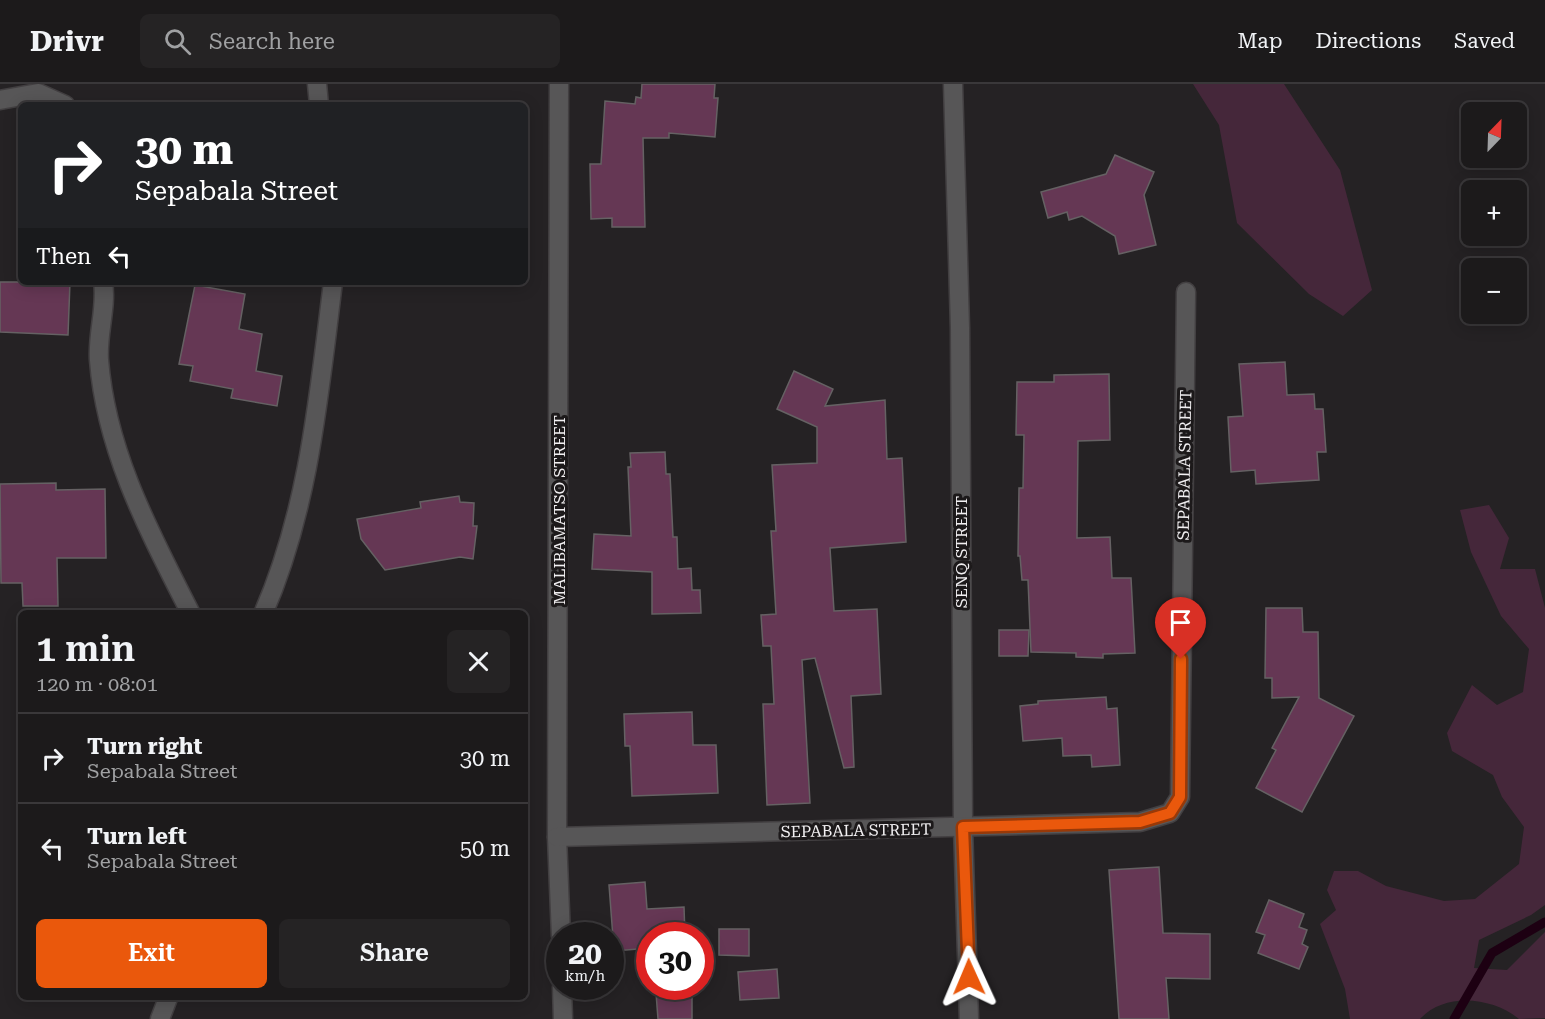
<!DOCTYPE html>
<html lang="en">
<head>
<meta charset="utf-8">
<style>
  :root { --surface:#1c1a1b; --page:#252324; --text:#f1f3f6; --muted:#a0a1a3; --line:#3a383a; --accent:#ea580c }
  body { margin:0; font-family:"Roboto Serif",serif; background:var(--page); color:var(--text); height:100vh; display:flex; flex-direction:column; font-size:22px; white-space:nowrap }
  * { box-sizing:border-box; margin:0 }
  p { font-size:20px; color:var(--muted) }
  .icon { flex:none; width:33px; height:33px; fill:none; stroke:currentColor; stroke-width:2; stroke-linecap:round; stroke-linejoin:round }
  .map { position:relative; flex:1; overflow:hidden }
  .panel { position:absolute; left:18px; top:526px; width:510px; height:390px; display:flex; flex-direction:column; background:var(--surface); border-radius:9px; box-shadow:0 3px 15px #0003,0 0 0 2px var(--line) }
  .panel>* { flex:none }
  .guide { position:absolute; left:18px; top:18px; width:510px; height:183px; border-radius:9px; box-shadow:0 3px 15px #0003,0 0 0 2px var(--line); background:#202124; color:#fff; overflow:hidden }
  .needle { width:39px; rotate:23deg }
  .fabs { position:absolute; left:1461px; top:18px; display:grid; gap:12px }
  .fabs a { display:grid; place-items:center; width:66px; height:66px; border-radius:9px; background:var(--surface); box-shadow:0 3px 15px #0003,0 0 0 2px var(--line); font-size:30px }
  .speed { position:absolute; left:546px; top:838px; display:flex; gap:12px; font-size:30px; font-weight:700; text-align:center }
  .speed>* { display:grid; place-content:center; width:78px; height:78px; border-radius:50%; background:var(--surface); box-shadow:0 3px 15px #0003,0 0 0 2px var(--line); line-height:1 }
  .speed small { font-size:15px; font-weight:400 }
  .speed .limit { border:9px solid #d22; background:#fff; color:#111 }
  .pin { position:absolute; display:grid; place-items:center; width:51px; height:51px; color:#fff; margin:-62px -26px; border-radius:50% 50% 50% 0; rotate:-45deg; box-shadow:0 0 6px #0007 }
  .pin .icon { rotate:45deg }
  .me { position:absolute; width:66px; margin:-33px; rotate:359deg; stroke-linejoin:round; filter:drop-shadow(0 0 4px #0008) }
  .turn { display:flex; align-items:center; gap:21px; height:126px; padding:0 18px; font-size:27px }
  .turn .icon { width:78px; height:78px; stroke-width:2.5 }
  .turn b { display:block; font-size:42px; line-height:51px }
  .then { display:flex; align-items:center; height:57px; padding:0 18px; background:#0003; gap:12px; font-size:22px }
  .round { display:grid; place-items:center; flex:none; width:63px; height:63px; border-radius:9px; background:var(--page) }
  .overview { display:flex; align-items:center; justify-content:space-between; height:102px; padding:0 18px }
  h1 { font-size:36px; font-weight:600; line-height:45px }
  .action { display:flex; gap:12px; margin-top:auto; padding:12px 18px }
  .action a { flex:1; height:69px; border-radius:9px; background:var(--accent); color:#fff; font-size:24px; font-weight:600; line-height:69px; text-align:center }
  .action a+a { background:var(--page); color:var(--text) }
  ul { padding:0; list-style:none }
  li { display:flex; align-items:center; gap:18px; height:90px; padding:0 18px; border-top:2px solid var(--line) }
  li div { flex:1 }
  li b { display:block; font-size:22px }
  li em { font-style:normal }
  header { display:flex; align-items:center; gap:36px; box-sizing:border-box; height:84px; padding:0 30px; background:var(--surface); border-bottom:2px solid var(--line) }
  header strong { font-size:28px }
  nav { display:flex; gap:33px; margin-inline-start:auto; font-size:21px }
  .search { width:420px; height:54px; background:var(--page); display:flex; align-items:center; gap:15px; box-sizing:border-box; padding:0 21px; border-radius:9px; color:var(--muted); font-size:22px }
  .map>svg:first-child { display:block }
  .green { fill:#45273a }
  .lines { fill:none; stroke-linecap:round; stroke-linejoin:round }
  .stream { stroke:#1d0012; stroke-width:9 }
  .building { fill:#653754; stroke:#656163; stroke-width:1.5 }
  .minor-casing { stroke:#423f41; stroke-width:21 }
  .minor { stroke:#575657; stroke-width:18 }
  .route-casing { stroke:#983908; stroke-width:15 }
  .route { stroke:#ea580c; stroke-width:10 }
  .labels { text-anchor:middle; stroke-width:6; stroke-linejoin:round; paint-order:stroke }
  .street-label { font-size:16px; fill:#f2f0f2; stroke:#1c191a }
</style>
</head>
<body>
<header>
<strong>Drivr</strong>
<div class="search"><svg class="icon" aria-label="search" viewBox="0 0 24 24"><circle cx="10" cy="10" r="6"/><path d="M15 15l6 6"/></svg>Search here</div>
<nav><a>Map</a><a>Directions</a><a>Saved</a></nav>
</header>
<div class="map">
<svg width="1545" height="935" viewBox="0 0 1545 935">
  <rect width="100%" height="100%" fill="#252224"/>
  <g class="green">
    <polygon points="1193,0 1284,0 1340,86 1372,206 1343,232 1309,210 1237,139 1219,41"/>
    <path d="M1489,421L1509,454L1500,485H1535L1545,524V821L1531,831L1479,856L1474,884L1507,886L1545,848V934L1519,935C1492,913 1445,908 1420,935H1350L1345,905L1320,840L1336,826L1327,806L1334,787H1358L1386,802L1444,817L1475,815L1519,780L1524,743L1502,713L1493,691L1452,667L1447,649L1472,601L1497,621L1523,608L1529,565L1501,532L1471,468L1460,426Z"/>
  </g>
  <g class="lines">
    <polyline class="stream" points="1454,935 1492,869 1545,838"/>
  </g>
  <g class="building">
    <polygon points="642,0 715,0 714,14 718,14 715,53 669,49 669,54 643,54 645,143 612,143 612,134 591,135 590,80 601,80 605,17 635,20 636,13 641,14"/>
    <polygon points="1115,71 1154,88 1144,111 1156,161 1119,170 1115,152 1082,132 1069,136 1067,128 1048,134 1041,108 1106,90"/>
    <polygon points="0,198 70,198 68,251 0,248"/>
    <polygon points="195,201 245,210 239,245 262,250 256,287 282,292 277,322 231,314 233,305 190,297 193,282 179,280"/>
    <polygon points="1285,278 1287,311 1314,310 1315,325 1323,325 1326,368 1317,368 1319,396 1256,400 1255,386 1231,388 1228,333 1243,332 1239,280"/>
    <polygon points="794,287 833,305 825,322 885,316 887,375 902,374 906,458 830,464 834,527 877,525 881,610 851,612 854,683 844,684 815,574 802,576 810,719 767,721 763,620 774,620 771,562 763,562 761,531 776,530 771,447 776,447 772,381 817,379 817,343 777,325"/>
    <polygon points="1109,290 1110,356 1078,357 1077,454 1110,453 1112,494 1131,494 1135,569 1103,570 1103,574 1076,573 1076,569 1031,568 1028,496 1022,496 1020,472 1018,472 1019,404 1023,404 1024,351 1016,351 1017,298 1054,298 1054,291"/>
    <polygon points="665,368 666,390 670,390 673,453 677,453 678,485 691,484 692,506 700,506 701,529 652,530 652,488 592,485 594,450 631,452 628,383 631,383 630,369"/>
    <polygon points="56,399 56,406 105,405 106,474 57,474 58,522 23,522 22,499 1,499 0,400"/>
    <polygon points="459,412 460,418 474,419 473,442 477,442 473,475 460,473 385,486 361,455 357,435 421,424 420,418"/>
    <polygon points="1266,524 1302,524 1303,548 1318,548 1319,614 1354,632 1302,728 1256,704 1276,666 1272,664 1299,613 1272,614 1272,594 1265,594"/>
    <polygon points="999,546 1029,546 1028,572 999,572"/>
    <polygon points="1106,613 1107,625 1117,624 1120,681 1092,683 1091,671 1063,672 1062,654 1023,657 1020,622 1038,620 1038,617"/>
    <polygon points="692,628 693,661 716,661 718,709 632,712 630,662 625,662 624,630"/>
    <polygon points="1159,783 1163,849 1210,850 1210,895 1166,894 1169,935 1119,935 1109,786"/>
    <polygon points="645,798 647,825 684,823 685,852 650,852 650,864 614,867 609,801"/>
    <polygon points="1269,816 1304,830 1299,843 1307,846 1302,860 1308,863 1299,885 1258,869 1265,851 1256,848"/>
    <polygon points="719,845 749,845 749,872 719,871"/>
    <polygon points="777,885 779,914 740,916 738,888"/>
    <polygon points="692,908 692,935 658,935 656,909"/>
  </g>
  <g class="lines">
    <defs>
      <g id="minor">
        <polyline points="317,0 319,21"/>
        <polyline points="559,0 557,753 561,852"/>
        <polyline points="953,0 960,244 963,743 969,935"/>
        <polyline points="0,16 38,9 65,21"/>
        <path d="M103,198C107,223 97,250 99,276C106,368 150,449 191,530"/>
        <path d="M263,530C309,425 319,310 333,198"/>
        <polyline points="557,753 1140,738 1170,729 1180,713 1186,208"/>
        <polyline points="562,903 563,935"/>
        <polyline points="160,935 168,914"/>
      </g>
    </defs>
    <use href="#minor" class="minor-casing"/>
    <use href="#minor" class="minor"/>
  </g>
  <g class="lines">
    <defs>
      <polyline id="route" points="969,893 963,743 1140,738 1170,729 1180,713 1181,575"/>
    </defs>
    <use href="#route" class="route-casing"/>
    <use href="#route" class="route"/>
  </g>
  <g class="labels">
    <g class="street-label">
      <text transform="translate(1184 381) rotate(-89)" y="6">SEPABALA STREET</text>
      <text transform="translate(559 426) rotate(-90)" y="6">MALIBAMATSO STREET</text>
      <text transform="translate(961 468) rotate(-90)" y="6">SENQ STREET</text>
      <text transform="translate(856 746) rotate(-1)" y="6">SEPABALA STREET</text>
    </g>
  </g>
</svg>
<div class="fabs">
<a><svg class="needle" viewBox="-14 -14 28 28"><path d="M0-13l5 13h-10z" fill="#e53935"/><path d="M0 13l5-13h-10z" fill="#a0a1a3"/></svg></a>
<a>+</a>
<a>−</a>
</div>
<div class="speed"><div>20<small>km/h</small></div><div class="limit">30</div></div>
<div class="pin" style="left:1181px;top:575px;background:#d93025"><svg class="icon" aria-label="arrive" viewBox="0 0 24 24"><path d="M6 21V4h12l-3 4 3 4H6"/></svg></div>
<svg class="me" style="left:969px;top:893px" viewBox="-20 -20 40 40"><path d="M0-17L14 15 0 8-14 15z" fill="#ea580c" stroke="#fff" stroke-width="4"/></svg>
<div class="guide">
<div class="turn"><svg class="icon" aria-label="right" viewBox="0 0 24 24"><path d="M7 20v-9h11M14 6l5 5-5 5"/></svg><div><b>30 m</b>Sepabala Street</div></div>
<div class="then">Then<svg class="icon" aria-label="left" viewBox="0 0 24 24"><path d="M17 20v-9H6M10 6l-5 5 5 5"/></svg></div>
</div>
<section class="panel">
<div class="overview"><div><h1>1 min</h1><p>120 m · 08:01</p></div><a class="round"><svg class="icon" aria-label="close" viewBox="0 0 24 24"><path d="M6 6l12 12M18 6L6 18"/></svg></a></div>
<ul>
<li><svg class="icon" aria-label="right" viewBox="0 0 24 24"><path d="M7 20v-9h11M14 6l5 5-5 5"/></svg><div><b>Turn right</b><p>Sepabala Street</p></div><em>30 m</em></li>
<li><svg class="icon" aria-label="left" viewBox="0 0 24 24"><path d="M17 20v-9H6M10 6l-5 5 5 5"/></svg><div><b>Turn left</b><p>Sepabala Street</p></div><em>50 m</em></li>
</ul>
<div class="action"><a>Exit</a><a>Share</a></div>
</section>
</div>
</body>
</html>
